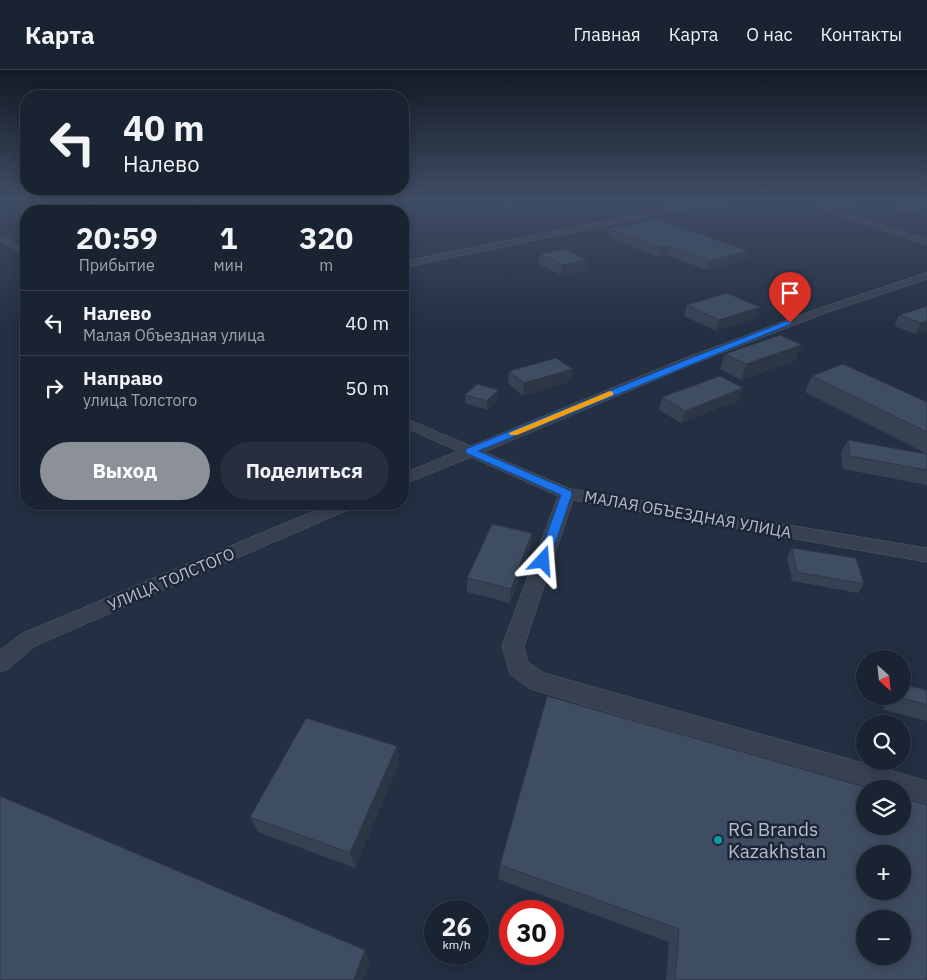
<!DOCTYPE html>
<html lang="ru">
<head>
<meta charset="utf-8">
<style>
  :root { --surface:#1a2332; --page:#272f3e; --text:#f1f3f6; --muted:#9fa4ac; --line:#38404d; --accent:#8c9099 }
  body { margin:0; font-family:"IBM Plex Sans",sans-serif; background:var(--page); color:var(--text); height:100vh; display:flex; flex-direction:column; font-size:19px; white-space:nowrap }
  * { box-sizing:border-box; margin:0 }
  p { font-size:16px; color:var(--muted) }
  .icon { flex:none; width:28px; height:28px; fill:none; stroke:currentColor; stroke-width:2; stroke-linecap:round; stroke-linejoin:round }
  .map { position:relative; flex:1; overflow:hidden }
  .sheet { position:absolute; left:20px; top:135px; width:389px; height:305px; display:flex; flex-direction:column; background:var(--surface); border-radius:20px; box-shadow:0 2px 12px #0003,0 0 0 1px var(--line) }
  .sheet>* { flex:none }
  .banner { position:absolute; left:20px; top:20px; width:389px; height:105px; border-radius:20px; box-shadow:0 2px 12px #0003,0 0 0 1px var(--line); background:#1a2332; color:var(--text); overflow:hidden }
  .needle { width:32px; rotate:153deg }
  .controls { position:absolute; left:856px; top:580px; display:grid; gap:10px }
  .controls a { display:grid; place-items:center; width:55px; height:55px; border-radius:50%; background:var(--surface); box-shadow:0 2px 12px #0003,0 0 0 1px var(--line); font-size:25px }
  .speed { position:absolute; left:424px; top:830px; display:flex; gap:10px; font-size:25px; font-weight:700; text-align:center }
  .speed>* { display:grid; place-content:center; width:65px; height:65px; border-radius:50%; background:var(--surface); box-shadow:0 2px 12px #0003,0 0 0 1px var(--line); line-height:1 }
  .speed small { font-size:12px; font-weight:400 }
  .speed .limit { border:8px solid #d22; background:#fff; color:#111 }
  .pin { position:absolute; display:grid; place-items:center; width:42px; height:42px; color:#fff; margin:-51px -21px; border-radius:50% 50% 50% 0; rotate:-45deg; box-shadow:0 0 5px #0007 }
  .pin .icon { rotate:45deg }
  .me { position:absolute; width:55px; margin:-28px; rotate:19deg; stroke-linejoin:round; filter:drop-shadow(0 0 4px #0008) }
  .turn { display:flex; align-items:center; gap:18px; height:105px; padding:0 20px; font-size:22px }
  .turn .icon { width:65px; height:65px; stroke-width:2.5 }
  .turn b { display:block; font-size:35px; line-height:42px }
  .eta { display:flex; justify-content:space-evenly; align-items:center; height:85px; text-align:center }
  .eta b { font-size:30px; font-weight:700; line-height:35px }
  .action { display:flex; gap:10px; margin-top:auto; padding:10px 20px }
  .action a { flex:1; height:58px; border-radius:30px; background:var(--accent); color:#fff; font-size:20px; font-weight:700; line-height:58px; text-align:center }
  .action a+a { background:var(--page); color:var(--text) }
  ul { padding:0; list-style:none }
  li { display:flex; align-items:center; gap:15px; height:65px; padding:0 20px; border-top:1px solid var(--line) }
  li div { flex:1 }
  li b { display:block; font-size:19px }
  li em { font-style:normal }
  header { display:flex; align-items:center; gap:30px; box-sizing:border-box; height:70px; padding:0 25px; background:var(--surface); border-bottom:1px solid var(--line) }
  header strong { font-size:24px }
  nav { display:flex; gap:28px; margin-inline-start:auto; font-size:18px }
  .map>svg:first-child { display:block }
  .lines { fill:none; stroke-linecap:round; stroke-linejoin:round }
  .minor-casing { stroke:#535c6c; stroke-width:1 }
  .minor { fill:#384152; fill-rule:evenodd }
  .wall { fill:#364254 }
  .shaded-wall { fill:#2c3645 }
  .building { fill:#3f4d62; stroke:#2c3645; fill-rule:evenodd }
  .route { fill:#1a73e8; stroke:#114b97 }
  .slow { fill:#f59e0b }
  .culture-dot { fill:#0f9aa8; stroke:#1d2637; stroke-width:2 }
  .labels { text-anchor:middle; stroke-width:5; stroke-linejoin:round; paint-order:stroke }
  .street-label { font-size:16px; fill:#b4bdcc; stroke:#1d2637 }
  .near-poi-label { font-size:19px; fill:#b4bdcc; stroke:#1d2637; text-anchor:start }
</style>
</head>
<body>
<header>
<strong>Карта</strong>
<nav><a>Главная</a><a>Карта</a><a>О нас</a><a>Контакты</a></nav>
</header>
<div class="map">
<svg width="927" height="910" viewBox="0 0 927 910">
  <rect width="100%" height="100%" fill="#232f42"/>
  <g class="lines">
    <defs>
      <g id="minor">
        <polygon points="712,130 727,130 402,198 402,192"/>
        <polygon points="838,130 853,130 831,139 927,169 927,175 821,139 832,131"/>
        <polygon points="0,166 26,178 26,184 0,172"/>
        <polygon points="927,203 927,209 828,242 693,294 484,382 571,419 927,478 927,492 573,430 524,576 528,592 544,603 927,711 927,737 902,730 902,719 866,719 537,621 529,618 510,604 502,576 558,426 471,387 402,415 402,404 458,381 402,356 402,347 471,376 685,288 820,238"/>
        <polygon points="331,434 354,434 352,438 35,576 8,599 0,602 0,580 21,564"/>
      </g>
    </defs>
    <use href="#minor" class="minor-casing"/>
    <use href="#minor" class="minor"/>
  </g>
  <g class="wall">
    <polygon points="191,130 247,130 247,132 200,139"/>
    <polygon points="904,130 927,130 927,147 900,140"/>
    <polygon points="609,159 748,181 746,190 707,200 667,185 659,187 608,167"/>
    <polygon points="540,184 586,200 561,205 539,194"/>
    <polygon points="687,235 756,248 716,261 684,246"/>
    <polygon points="927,236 927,261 915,264 894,256 899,245"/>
    <polygon points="725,284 796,290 741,310 720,299"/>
    <polygon points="573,299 571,311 523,326 508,313 509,301"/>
    <polygon points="812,306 927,332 927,384 805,322"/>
    <polygon points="743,318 739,330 681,353 659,340 662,327"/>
    <polygon points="465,325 498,329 487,340 465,333"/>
    <polygon points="848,370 927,384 927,415 843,399 841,383"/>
    <polygon points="532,463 531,476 510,533 467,522 467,508"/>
    <polygon points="792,478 864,514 858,523 792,511 787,487"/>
    <polygon points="927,620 927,651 884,640 882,626 902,626"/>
    <polygon points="399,693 355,798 258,762 250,747"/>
    <polygon points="500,795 927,910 666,910 669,872 498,809"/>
  </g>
  <g class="shaded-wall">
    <polygon points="198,130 247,130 247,132 200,139"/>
    <polygon points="669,176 667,185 659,187 660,178"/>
    <polygon points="748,181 746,190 707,200 709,191"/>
    <polygon points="587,190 586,200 561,205 562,195"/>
    <polygon points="760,237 756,248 716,261 719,250"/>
    <polygon points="927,251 927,261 915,264 921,253"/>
    <polygon points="802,275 796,290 741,310 746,294"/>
    <polygon points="573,299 571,311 523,326 524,313"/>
    <polygon points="743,318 739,330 681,353 685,341"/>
    <polygon points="498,320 498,329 487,340 487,331"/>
    <polygon points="532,463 531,476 510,533 511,519"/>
    <polygon points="397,676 399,693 355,798 350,783"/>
    <polygon points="365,880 370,892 363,910 354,910"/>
  </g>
  <g class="building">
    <polygon points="908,130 927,130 927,135"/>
    <polygon points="98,131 103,141 86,141 83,133"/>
    <polygon points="657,149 748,181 709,191 669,176 660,178 609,159"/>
    <polygon points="565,179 587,190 562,195 540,184"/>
    <polygon points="727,223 760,237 719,250 687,235"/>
    <polygon points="927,236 927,251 921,253 899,245"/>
    <polygon points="780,265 802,275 746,294 725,284"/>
    <polygon points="556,288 573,299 524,313 509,301"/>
    <polygon points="843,294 927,332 927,362 812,306"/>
    <polygon points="720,306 743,318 685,341 662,327"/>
    <polygon points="477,314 498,320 487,331 465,325"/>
    <polygon points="848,370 927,384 927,400 850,386"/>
    <polygon points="492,454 532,463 511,519 467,508"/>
    <polygon points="792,478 856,488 864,514 797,502"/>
    <polygon points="902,614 927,620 927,635 895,626 902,626"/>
    <path d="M547,626L872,719H865V756H902V728L927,735V910H675L679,859L500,795ZM865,784H902V821H865ZM865,849H902V886H865Z"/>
    <polygon points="306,648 397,676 350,783 250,747"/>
    <polygon points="0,726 365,880 354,910 0,910"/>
  </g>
  <linearGradient id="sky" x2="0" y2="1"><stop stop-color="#131a24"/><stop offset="0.5" stop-color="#3f4d65"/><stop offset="1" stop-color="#3f4d65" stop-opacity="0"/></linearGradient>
  <rect width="927" height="258" fill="url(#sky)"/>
  <polygon class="route" points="787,251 793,253 478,381 571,421 572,424 549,491 547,494 539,494 537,491 561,425 466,383 466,379 686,290"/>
  <polygon class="slow" points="610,321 613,322 613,325 517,365 510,365 509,363"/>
  <circle class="culture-dot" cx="718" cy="770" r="5"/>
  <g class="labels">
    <g class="street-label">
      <text transform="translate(688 444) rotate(10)" y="6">МАЛАЯ ОБЪЕЗДНАЯ УЛИЦА</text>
      <text transform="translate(171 509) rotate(-23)" y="6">УЛИЦА ТОЛСТОГО</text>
    </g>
    <g class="near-poi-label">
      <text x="728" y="766">RG Brands<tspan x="728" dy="22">Kazakhstan</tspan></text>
    </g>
  </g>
</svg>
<div class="controls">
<a><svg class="needle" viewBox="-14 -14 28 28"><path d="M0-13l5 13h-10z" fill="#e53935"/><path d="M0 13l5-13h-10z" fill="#9fa4ac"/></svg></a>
<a><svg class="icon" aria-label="search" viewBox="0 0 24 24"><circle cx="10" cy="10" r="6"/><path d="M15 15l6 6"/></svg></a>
<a><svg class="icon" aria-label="layers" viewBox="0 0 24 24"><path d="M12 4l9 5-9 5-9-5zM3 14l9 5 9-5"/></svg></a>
<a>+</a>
<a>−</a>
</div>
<div class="speed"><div>26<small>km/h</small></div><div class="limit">30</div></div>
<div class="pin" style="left:790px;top:253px;background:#d93025"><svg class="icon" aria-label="arrive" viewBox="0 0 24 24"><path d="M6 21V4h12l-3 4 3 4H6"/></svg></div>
<svg class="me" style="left:543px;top:491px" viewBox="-20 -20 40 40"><path d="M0-17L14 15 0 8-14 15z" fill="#1a73e8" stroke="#fff" stroke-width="4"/></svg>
<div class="banner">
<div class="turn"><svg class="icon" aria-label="left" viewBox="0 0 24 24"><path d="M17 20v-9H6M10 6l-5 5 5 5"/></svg><div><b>40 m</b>Налево</div></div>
</div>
<section class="sheet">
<div class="eta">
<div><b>20:59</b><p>Прибытие</p></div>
<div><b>1</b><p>мин</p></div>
<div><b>320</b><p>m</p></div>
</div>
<ul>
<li><svg class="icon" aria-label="left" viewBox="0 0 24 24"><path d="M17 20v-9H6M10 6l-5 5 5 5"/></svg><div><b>Налево</b><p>Малая Объездная улица</p></div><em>40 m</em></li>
<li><svg class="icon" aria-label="right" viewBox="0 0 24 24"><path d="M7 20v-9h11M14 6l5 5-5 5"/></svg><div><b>Направо</b><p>улица Толстого</p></div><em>50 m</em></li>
</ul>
<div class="action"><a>Выход</a><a>Поделиться</a></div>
</section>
</div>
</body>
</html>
